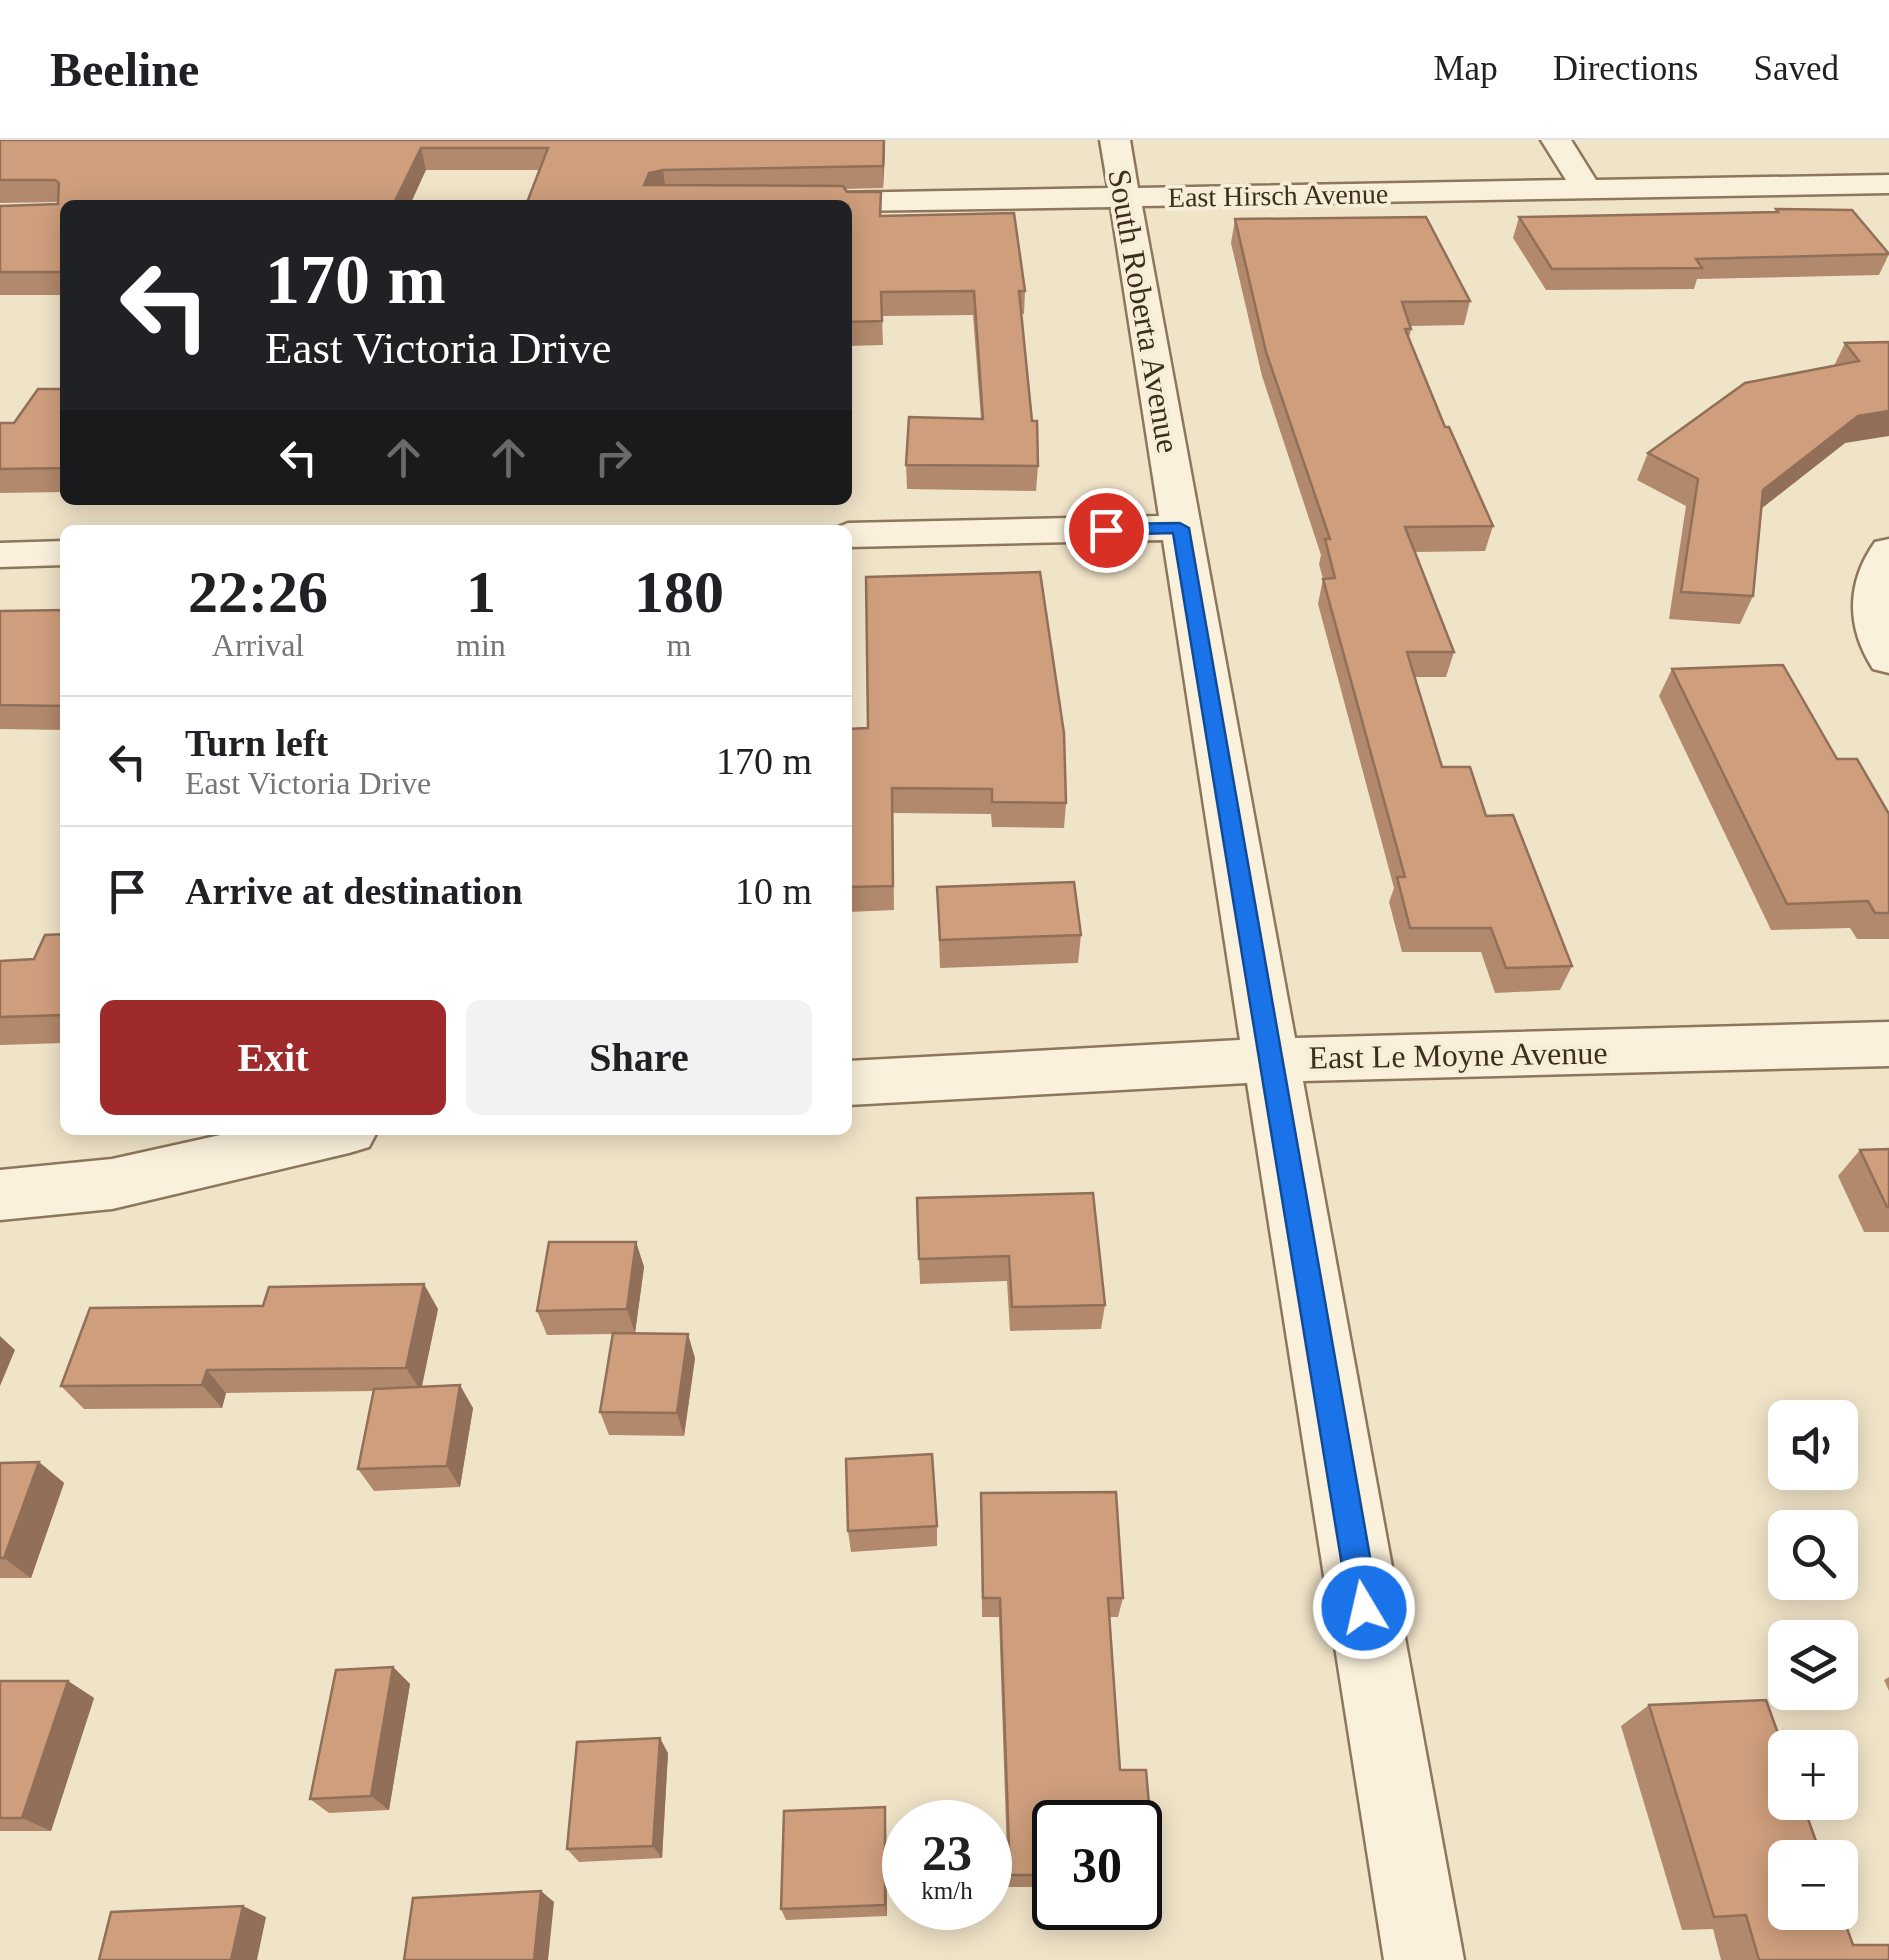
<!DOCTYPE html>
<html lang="en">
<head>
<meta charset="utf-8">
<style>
  :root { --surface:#fff; --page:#f2f2f2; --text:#202124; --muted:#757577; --line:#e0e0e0; --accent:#9e2a2b }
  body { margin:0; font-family:"Times New Roman",serif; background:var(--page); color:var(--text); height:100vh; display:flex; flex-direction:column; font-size:38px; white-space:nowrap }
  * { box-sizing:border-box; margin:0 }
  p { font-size:32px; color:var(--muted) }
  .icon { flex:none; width:55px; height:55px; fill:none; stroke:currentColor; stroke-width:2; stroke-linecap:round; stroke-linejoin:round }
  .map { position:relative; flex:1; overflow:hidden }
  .drawer { position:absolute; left:60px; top:385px; width:792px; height:610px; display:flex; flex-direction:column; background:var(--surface); border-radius:15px; box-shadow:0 5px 25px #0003 }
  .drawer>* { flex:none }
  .hud { position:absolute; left:60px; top:60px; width:792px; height:305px; border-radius:15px; box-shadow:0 5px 25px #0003; background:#202124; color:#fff; overflow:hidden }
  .fabs { position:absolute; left:1768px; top:1260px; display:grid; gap:20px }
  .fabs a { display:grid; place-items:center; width:90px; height:90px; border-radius:15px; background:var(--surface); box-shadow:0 5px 25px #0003; font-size:50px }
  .speed { position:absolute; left:882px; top:1660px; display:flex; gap:20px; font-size:50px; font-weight:700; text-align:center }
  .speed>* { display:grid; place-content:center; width:130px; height:130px; border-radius:50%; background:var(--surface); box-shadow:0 5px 25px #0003; line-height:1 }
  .speed small { font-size:25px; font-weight:400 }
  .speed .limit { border:5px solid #111; border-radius:15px; background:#fff; color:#111 }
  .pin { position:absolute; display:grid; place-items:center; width:85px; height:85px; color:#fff; margin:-42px; border:5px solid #fff; border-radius:50%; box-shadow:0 2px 10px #0007 }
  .me { position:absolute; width:110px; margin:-55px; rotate:351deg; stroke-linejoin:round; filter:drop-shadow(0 0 8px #0008) }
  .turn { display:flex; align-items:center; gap:35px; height:210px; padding:0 40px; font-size:45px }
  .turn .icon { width:130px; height:130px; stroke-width:2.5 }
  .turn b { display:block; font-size:70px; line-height:85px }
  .lanes { display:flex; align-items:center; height:95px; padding:0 40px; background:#0003; justify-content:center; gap:50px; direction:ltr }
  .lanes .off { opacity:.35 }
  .eta { display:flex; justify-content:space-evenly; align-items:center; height:170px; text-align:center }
  .eta b { font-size:60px; font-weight:700; line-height:70px }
  .action { display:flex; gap:20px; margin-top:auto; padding:20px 40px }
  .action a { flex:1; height:115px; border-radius:15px; background:var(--accent); color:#fff; font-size:40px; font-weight:700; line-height:115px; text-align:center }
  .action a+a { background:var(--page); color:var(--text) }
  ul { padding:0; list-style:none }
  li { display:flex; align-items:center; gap:30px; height:130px; padding:0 40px; border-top:2px solid var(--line) }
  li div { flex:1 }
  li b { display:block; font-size:38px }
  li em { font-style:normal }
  header { display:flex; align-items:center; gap:60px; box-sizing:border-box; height:140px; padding:0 50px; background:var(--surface); border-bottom:2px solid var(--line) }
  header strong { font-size:48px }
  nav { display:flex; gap:55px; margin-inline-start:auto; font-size:35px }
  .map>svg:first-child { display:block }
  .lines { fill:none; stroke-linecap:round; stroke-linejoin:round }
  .minor-casing { stroke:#8d765c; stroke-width:5 }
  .minor { fill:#faf1dc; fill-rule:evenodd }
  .wall { fill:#b2896c }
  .shaded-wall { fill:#916f58 }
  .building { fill:#cf9f7d; stroke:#916f58; stroke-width:2.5 }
  .route { fill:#1a73e8; stroke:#114b97; stroke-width:2.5 }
  .labels { text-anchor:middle; stroke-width:8; stroke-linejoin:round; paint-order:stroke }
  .far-street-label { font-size:28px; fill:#3d2e20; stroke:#f7eed8 }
  .street-label { font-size:32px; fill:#3d2e20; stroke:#f7eed8 }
</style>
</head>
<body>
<header>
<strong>Beeline</strong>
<nav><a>Map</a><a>Directions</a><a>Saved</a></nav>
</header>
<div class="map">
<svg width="1889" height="1820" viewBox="0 0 1889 1820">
  <rect width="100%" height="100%" fill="#f0e4c8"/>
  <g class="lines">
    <defs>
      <g id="minor">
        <polygon points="1100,0 1130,0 1138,48 1566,40 1541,0 1571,0 1596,40 1889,35 1889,53 1142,66 1295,898 1889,882 1889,926 1303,941 1464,1820 1384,1820 1247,943 848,965 848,921 1240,900 1163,400 848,407 848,390 831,390 848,383 1159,376 1111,67 848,71 848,65 650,65 655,58 666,56 1108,48"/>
        <path d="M1889,399V533L1873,529C1846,487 1846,443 1875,402Z"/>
        <polygon points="65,401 65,425 0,427 0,403"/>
        <polygon points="243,990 378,990 369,1007 349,1013 112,1069 0,1080 0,1030 112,1019"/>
      </g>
    </defs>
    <use href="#minor" class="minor-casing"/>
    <use href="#minor" class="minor"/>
  </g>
  <g class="wall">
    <polygon points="0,0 885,10 883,48 845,49 847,52 882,76 1025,151 1024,174 1021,174 1038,326 1036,351 907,349 906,325 981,279 973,175 882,176 883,205 848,206 848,65 526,65 539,30 426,30 65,65 65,155 0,155 0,66 58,64 58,62 0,63"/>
    <polygon points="1776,69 1889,114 1879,135 1697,139 1694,149 1546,150 1513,98 1519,77 1775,72"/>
    <polygon points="1235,79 1470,161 1464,185 1410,186 1411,189 1409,198 1445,287 1493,386 1485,411 1415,412 1454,512 1446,537 1415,537 1442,627 1486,676 1572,826 1560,850 1495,853 1481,812 1402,812 1389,762 1394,748 1318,464 1323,439 1319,424 1321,415 1262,236 1231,103"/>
    <polygon points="1889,202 1845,303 1761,369 1753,456 1740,484 1669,479 1686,366 1637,340 1648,313 1834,226 1845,203"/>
    <polygon points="65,249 65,352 0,353 0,283 14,283"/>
    <polygon points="65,470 65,590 0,589 0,471"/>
    <polygon points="1672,529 1837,619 1889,674 1889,799 1857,799 1850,788 1771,790 1659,556"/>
    <polygon points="848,589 1066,663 1064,688 992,687 991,674 893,673 894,770 848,772"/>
    <polygon points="937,747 1081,795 1078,823 940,828"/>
    <polygon points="65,794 65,903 0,905 0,821 34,819"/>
    <polygon points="1889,1009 1889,1092 1864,1092 1838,1036 1860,1010"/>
    <polygon points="917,1058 1105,1165 1101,1189 1010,1191 1007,1141 920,1144"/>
    <polygon points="636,1102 644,1127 635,1193 695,1218 684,1296 609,1295 600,1272 612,1194 547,1195 537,1171"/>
    <polygon points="438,1169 421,1247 473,1268 460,1347 374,1351 358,1329 373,1251 226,1253 222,1268 84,1269 61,1246"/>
    <polygon points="39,1322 64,1343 31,1438 0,1438 0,1323"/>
    <polygon points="1116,1352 1123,1458 1118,1477 1109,1477 1120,1630 1146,1630 1155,1734 1149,1746 1140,1746 1140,1682 1055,1682 1055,1747 1008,1747 999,1477 982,1477 981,1353"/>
    <polygon points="937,1386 937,1406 851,1412 848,1391"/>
    <polygon points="393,1527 410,1544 389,1670 329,1673 310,1659"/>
    <polygon points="1889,1537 1889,1551 1884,1540"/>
    <polygon points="0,1541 68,1541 94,1558 51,1691 0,1691"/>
    <polygon points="1649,1565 1853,1805 1889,1820 1721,1820 1713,1789 1682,1790 1621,1586"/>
    <polygon points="668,1613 662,1718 579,1722 567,1709"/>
    <polygon points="886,1681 887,1776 786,1780 781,1769"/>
  </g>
  <g class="shaded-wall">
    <polygon points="884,0 885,10 883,48 883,26"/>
    <polygon points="421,8 426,30 410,65 393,65"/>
    <polygon points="663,30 666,52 644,45 649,33"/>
    <polygon points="1889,271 1889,296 1845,303 1750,377 1763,350 1858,276"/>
    <polygon points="636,1102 644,1127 635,1193 627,1169"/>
    <polygon points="424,1144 438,1169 421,1251 406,1228"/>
    <polygon points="688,1194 695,1218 684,1296 677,1273"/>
    <polygon points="0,1196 15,1210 0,1246"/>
    <polygon points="207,1230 226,1253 222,1268 202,1245"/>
    <polygon points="460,1245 473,1268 460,1347 447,1326"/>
    <polygon points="39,1322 64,1343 31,1438 4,1418"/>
    <polygon points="393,1527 410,1544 389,1670 371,1656"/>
    <polygon points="68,1541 94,1558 51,1691 22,1678"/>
    <polygon points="660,1598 668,1613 662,1718 653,1706"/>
    <polygon points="885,1667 886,1681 887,1776 885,1765"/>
    <polygon points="541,1751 554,1762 548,1820 534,1820"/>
    <polygon points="243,1766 266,1777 257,1820 231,1820"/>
  </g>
  <g class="building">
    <polygon points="0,0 884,0 883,26 663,30 649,33 644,45 843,46 847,52 881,52 880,76 1014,73 1025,151 1019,151 1032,281 1037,281 1038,326 906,325 909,277 983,279 974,151 881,152 882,181 848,182 848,65 526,65 548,8 421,8 393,65 65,65 65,132 0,132 0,66 58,64 59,43 55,40 0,40"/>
    <polygon points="1776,69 1852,70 1889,114 1696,119 1702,128 1552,129 1519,77 1778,72"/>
    <polygon points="1426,77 1470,161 1402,162 1411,189 1405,189 1445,287 1449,287 1493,386 1405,387 1454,512 1407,512 1442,627 1470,627 1486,676 1513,675 1572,826 1506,828 1491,788 1410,788 1397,737 1405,737 1323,439 1335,438 1325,399 1330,399 1266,212 1235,79"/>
    <polygon points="1889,202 1889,271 1858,276 1763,350 1753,456 1681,452 1698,339 1648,313 1745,243 1859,221 1845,203"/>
    <polygon points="38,249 65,249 65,328 0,329 0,283 14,283"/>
    <polygon points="1040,432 1064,593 1066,663 992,662 992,649 892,648 893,746 848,747 848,589 868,588 866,437"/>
    <polygon points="65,470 65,566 0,565 0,471"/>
    <polygon points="1783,525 1837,619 1857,619 1889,674 1889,773 1875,773 1868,761 1787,764 1672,529"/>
    <polygon points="1074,742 1081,795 940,800 937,747"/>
    <polygon points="65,794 65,875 0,877 0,821 34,819 45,795"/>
    <polygon points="1889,1009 1889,1067 1887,1067 1860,1010"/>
    <polygon points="1093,1053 1105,1165 1012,1167 1009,1116 919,1119 917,1058"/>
    <polygon points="549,1102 636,1102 627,1169 537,1171"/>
    <polygon points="424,1144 406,1228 207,1230 202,1245 61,1246 90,1168 263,1166 269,1147"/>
    <polygon points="613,1193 688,1194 677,1273 600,1272"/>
    <polygon points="460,1245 447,1326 358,1329 374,1249"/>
    <polygon points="932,1314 937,1386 848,1391 846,1319"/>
    <polygon points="39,1322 4,1418 0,1418 0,1323"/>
    <polygon points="1116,1352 1123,1458 1108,1458 1120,1630 1146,1630 1155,1734 1140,1734 1140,1682 1055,1682 1055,1735 1010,1735 1000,1458 983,1458 981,1353"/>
    <polygon points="393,1527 371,1656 310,1659 336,1530"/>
    <polygon points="0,1541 68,1541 22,1678 0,1678"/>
    <polygon points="1766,1560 1785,1613 1785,1662 1802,1662 1822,1718 1785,1718 1785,1772 1840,1772 1840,1769 1853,1805 1889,1805 1889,1820 1759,1820 1746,1775 1714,1777 1649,1565"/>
    <polygon points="660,1598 653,1706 567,1709 577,1602"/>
    <polygon points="885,1667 885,1765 781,1769 784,1671"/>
    <polygon points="541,1751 534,1820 404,1820 413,1758"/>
    <polygon points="243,1766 231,1820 99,1820 111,1772"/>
  </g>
  <polygon class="route" points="1180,383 1189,388 1379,1468 1374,1478 1364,1482 1354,1478 1349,1468 1173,393 1106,395 1098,390 1106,384"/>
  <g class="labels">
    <g class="far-street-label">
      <text transform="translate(1278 55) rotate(-1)" y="10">East Hirsch Avenue</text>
    </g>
    <g class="street-label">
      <text transform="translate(1144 171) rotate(80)" y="11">South Roberta Avenue</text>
      <text transform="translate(1458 915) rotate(-1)" y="11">East Le Moyne Avenue</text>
    </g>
  </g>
</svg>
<div class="fabs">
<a><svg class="icon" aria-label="sound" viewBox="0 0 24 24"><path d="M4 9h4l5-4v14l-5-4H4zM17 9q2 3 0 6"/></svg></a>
<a><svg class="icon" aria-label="search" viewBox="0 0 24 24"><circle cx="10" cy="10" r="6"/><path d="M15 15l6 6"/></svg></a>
<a><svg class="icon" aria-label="layers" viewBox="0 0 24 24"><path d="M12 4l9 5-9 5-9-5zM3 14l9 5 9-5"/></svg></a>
<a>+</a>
<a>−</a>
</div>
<div class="speed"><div>23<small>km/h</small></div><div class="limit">30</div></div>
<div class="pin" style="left:1106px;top:390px;background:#d93025"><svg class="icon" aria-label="arrive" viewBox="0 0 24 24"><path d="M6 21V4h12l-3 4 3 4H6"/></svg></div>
<svg class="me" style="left:1364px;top:1468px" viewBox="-20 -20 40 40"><circle r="17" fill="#1a73e8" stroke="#fff" stroke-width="3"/><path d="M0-11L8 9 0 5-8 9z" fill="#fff"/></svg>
<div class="hud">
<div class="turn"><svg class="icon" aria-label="left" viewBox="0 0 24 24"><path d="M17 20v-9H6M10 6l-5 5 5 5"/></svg><div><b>170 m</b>East Victoria Drive</div></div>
<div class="lanes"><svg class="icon" aria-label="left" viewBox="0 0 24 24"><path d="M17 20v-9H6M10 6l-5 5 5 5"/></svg><svg class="icon off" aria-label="ahead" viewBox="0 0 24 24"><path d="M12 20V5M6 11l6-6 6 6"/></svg><svg class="icon off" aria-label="ahead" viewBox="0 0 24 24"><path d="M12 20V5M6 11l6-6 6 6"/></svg><svg class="icon off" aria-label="right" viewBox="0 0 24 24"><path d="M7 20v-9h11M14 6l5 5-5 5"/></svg></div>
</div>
<section class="drawer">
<div class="eta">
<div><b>22:26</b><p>Arrival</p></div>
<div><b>1</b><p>min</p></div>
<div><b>180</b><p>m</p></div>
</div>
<ul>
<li><svg class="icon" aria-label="left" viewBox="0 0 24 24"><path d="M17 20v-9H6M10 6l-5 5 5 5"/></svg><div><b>Turn left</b><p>East Victoria Drive</p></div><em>170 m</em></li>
<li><svg class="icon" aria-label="arrive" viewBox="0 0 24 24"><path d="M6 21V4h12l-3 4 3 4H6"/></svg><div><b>Arrive at destination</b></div><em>10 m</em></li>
</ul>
<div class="action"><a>Exit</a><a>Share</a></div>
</section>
</div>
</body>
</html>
